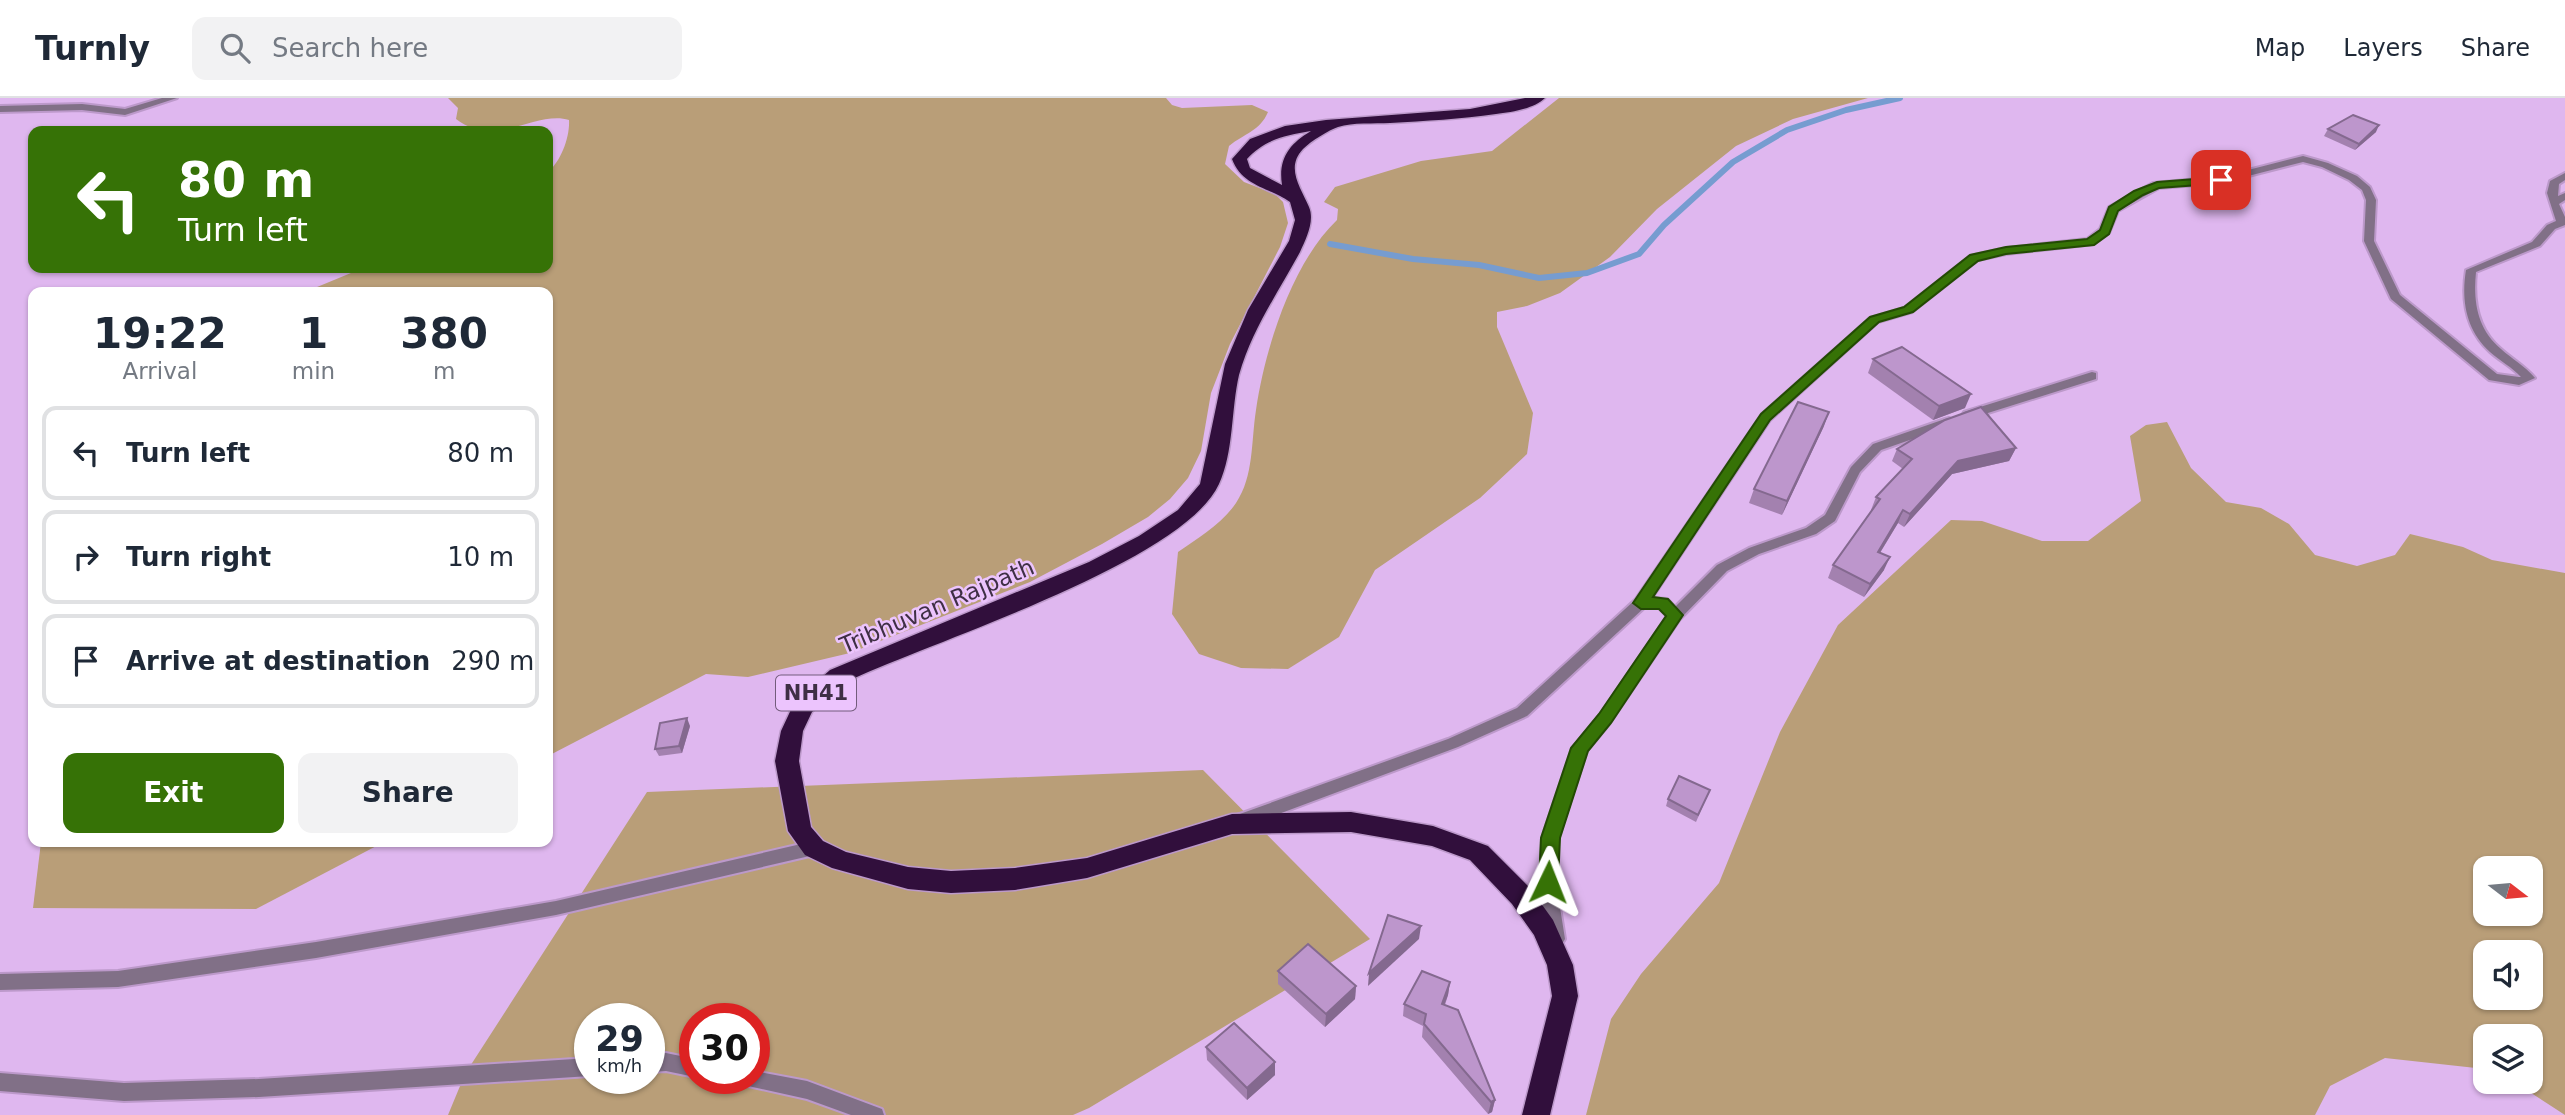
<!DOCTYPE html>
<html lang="en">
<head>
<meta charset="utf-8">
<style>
  :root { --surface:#fff; --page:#f2f2f3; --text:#1f2937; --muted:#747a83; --line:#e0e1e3; --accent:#367206 }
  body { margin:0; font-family:"DejaVu Sans",sans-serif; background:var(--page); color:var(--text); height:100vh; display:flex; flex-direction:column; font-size:26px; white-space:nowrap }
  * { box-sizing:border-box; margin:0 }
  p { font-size:23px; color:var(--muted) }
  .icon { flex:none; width:38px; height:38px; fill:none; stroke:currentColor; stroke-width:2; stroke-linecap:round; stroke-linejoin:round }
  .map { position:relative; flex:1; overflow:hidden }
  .sheet { position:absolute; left:28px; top:189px; width:525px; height:560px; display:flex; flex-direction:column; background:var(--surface); border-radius:14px; box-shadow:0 2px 5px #0004 }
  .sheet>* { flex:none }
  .guide { position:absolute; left:28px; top:28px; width:525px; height:147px; border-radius:14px; box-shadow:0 2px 5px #0004; background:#367206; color:#fff; overflow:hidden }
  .needle { width:46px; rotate:106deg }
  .buttons { position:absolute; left:2473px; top:758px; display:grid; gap:14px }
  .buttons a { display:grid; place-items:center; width:70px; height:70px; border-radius:14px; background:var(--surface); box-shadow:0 2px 5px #0004; font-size:35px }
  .speed { position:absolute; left:574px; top:905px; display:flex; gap:14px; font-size:35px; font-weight:700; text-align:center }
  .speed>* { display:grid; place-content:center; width:91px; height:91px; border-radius:50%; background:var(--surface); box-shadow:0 2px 5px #0004; line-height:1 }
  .speed small { font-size:18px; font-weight:400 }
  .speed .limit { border:10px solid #d22; background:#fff; color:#111 }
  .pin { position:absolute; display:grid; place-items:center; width:60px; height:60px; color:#fff; margin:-30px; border-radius:14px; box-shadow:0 4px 10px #0006 }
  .me { position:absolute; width:77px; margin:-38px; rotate:2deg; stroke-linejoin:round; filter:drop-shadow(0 0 5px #0008) }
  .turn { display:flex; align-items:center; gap:24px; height:147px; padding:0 35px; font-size:32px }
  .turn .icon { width:91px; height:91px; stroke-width:2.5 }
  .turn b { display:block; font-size:49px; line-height:60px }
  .eta { display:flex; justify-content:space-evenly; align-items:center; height:119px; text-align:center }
  .eta b { font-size:42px; font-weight:700; line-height:49px }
  .action { display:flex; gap:14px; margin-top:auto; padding:14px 35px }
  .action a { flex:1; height:80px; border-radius:14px; background:var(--accent); color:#fff; font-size:28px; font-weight:700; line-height:80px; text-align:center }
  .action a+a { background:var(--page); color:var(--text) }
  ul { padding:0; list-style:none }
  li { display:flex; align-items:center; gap:21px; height:94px; margin:0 14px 10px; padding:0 21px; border:4px solid var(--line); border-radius:14px }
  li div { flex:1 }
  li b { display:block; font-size:26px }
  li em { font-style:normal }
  header { display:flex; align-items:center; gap:42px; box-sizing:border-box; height:98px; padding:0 35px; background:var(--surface); border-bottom:2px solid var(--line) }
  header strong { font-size:33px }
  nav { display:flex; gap:38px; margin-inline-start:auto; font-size:24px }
  .search { width:490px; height:63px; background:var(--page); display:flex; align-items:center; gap:18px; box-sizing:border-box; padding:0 24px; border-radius:14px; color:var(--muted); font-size:26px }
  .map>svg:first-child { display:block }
  .green { fill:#b99e78; fill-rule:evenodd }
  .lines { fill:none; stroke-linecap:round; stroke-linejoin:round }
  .stream { stroke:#769cd0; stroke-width:6 }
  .street-casing { stroke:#bc99ca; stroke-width:4 }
  .highway-casing { stroke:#bc99ca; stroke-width:3 }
  .street { fill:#817087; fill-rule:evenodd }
  .highway { fill:#310f3c; fill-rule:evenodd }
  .wall { fill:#a381af }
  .shaded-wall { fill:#84698f }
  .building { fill:#bd96cc; stroke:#84698f; stroke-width:2 }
  .route { fill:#367206; stroke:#234a04; stroke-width:2 }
  .labels { text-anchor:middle; stroke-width:5; stroke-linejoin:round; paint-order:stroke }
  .shield { fill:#ecc4fd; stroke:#735c7c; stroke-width:2 }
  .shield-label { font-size:21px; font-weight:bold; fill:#3f2f45 }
  .street-label { font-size:23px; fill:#3f2f45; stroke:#ecc4fd }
</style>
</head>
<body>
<header>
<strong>Turnly</strong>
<div class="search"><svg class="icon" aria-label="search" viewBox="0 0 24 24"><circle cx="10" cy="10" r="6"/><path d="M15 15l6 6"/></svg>Search here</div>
<nav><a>Map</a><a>Layers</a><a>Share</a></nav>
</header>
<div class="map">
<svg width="2565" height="1017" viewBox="0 0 2565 1017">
  <rect width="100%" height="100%" fill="#dfb7ef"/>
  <g class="green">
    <path d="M448,0H1166L1172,7L1182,10L1252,7L1268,14C1260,33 1245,35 1229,48L1225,66L1244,84L1275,96L1283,104L1288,125L1280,149L1230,246L1211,295L1201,353L1188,380L1170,401L1148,419L1102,446L1030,484L850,555L748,579L706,576L548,658V194H305L363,170H548V74C561,63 570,39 569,22C536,12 495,51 456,21L458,10Z"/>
    <path d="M1559,0H1868L1793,21L1736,48L1657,111L1610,159L1560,195L1527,208L1497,214V229L1533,315L1527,356L1480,400L1375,472L1339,539L1288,571L1241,570L1199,556L1172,516L1178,454C1198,440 1222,426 1236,405C1254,378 1251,344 1256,312C1265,250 1292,165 1337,122L1338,111L1324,104L1335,89L1421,63L1492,53Z"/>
    <path d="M2167,324L2191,370L2226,404L2261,410L2289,426L2315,457L2357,468L2395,457L2410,436L2463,449L2492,462L2565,475V1017L2514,984H2530V938H2485V971L2385,960L2330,988L2315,1017H1586L1611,921L1641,876L1719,785L1780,634L1838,527L1951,422L1982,423L2042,443H2088L2141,403L2130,338L2146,327ZM2485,770H2530V816H2485ZM2485,854H2530V900H2485Z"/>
    <path d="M1203,672L1370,841L1089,1010L1073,1017H448L465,976L647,694ZM590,920H649V980H590ZM695,920H754V980H695Z"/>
    <polygon points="41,744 384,744 256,811 33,810"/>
  </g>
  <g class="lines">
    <polyline class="stream" points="1330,146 1413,161 1479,167 1539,180 1587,175 1639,156 1664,127 1733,64 1787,32 1846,12 1900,0"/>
    <defs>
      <g id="street">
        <polygon points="162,0 177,0 125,17 82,12 0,14 0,8 82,6 125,11"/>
        <path d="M2303,58L2328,65L2357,78L2370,89L2376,102L2374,143L2400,197L2497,276L2519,279H2521C2512,269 2500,263 2490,254C2466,232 2461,203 2466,172L2532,144L2547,127L2556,123L2547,95L2550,83L2565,75V82L2559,86L2558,98L2565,95V102L2559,106L2565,119V127L2555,131L2540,148L2476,174C2473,203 2477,231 2501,251C2512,261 2525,268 2535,280L2519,287L2489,282L2391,201L2364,143L2366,102L2362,92L2349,82L2322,69L2303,64L2221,85L2159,90L2118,113L2109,135L2094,146L2006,156L1978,162L1912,214L1878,224L1770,322L1652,500L1667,501L1675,509L1717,467L1749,450L1806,430L1825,417L1851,369L1873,346L1945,321L1949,320L1955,324L1953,327L1881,352L1860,374L1835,423L1816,436L1759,456L1727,473L1680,521L1610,625L1587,653L1558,740L1556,784L1565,841L1562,846L1556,849L1550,846L1547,841L1540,784L1542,740L1572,650L1600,617L1667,518L1659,510H1644L1527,618L1458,649L1249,727L1243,729L1237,727L1235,722L1237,717L1448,641L1517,610L1636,501L1762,316L1870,220L1904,210L1970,158L2006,150L2087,141L2100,131L2109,109L2153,85L2221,79Z"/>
        <polygon points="2092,274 2096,275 2096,281 1972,320 1964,320 1962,317 1964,314"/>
        <polygon points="814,743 820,745 822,750 820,755 814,757 556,817 316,860 118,889 0,892 0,876 118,873 316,844 556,803"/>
        <polygon points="666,955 695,961 695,979 666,973 649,974 649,956"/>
        <polygon points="590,960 590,978 259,999 124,1003 0,993 0,975 124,985 259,981"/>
        <polygon points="754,973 807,983 882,1011 884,1017 851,1017 807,1001 739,986 737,980 754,980"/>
      </g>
      <path id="highway" d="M1525,0H1545C1534,11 1511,14 1496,16C1461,21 1425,23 1390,25C1374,26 1353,24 1338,29C1329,32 1311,43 1303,51C1285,70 1301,90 1309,109C1315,123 1306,141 1300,154C1278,195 1252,231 1239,277C1231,311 1234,354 1219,386C1183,465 929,544 846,584L812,614L803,633L799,663L811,729L823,743L846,754L908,769L951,773L1015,770L1087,760L1232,716L1351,714L1433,728L1488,748L1530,790L1553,822L1573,867L1578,898L1550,1017H1522L1552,898L1547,867L1534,837L1512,806L1470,762L1432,748L1351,734L1232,736L1087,780L1015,792L951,795L908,791L832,770L805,757L788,733L775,663L781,633L795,603L830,572L1089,464L1139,438L1178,412L1200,386L1225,266L1248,212L1289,143L1295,122L1290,104C1268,89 1242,88 1232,61L1250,41L1285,28L1326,22L1470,11ZM1311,33C1289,46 1278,61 1282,87L1250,70L1247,61C1264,42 1285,37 1311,33Z"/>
    </defs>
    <use href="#street" class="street-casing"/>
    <use href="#highway" class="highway-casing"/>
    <use href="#street" class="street"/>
    <use href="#highway" class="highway"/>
  </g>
  <g class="wall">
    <polygon points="2328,31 2376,34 2355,52 2324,38"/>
    <polygon points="1873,261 1965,310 1933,322 1868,275"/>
    <polygon points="1824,328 1782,417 1749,405 1754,391"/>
    <polygon points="2016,350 2009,363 1952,376 1904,429 1898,425 1880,455 1884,472 1864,499 1828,480 1833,467 1872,412 1871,412 1876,399 1903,371 1892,363 1897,351"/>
    <polygon points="690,628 682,655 659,658 655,651"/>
    <polygon points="1710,692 1696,724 1666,708 1668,701"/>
    <polygon points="1278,873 1356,888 1355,901 1325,929 1278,886"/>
    <polygon points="1450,884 1448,897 1445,907 1495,1002 1492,1014 1488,1016 1422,939 1423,928 1403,918 1404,906"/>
    <polygon points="1206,949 1275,964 1275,977 1247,1002 1207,962"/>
  </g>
  <g class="shaded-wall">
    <polygon points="2379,27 2376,34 2355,52 2359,46"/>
    <polygon points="1971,296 1965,310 1933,322 1939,308"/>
    <polygon points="1829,314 1824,328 1782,417 1787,403"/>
    <polygon points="2016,350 2009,363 1952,376 1904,429 1910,416 1958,363"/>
    <polygon points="1903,412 1898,425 1873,466 1878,454"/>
    <polygon points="1890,459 1884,472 1864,499 1870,486"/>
    <polygon points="687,620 690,628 682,655 679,648"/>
    <polygon points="1421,828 1419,841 1368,888 1369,875"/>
    <polygon points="1450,884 1448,897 1440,918 1442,906"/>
    <polygon points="1356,888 1355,901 1325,929 1326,916"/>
    <polygon points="1275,964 1275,977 1247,1002 1247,990"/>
    <polygon points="1495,1002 1492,1014 1488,1016 1491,1004"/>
  </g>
  <g class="building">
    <polygon points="2353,17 2379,27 2359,46 2328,31"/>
    <polygon points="1902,249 1971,296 1939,308 1873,261"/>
    <polygon points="1798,304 1829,314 1787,403 1754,391"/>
    <polygon points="1981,309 2016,350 1958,363 1910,416 1903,412 1878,454 1890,459 1870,486 1833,467 1880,401 1876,399 1912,361 1897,351 1945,322"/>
    <polygon points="687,620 679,648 655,651 660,625"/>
    <polygon points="1679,678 1710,692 1698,717 1668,701"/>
    <polygon points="1388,817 1421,828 1369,875"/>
    <polygon points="1308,846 1356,888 1326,916 1278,873"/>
    <polygon points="1422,873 1450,884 1442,906 1458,912 1495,1002 1491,1004 1424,926 1426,916 1404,906"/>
    <polygon points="1234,925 1275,964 1247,990 1206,949"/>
  </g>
  <polygon class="route" points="2221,79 2225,80 2225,85 2159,90 2143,97 2118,113 2109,136 2094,147 2006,156 1978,163 1913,214 1879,224 1770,322 1653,499 1668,501 1683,517 1611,625 1588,653 1560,740 1558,784 1555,790 1542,790 1539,784 1541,740 1571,650 1599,616 1666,518 1659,511 1641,511 1633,505 1761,316 1870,219 1904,209 1970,157 2006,149 2087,141 2100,132 2109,109 2134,93 2157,84"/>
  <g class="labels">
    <rect class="shield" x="776" y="577.5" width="80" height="35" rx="5"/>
    <g class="shield-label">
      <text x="816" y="602">NH41</text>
    </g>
    <g class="street-label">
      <text transform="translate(937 508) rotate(-23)" y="8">Tribhuvan Rajpath</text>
    </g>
  </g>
</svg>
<div class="buttons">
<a><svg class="needle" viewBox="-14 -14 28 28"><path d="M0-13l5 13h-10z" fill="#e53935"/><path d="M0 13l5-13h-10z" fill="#747a83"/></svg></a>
<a><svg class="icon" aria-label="sound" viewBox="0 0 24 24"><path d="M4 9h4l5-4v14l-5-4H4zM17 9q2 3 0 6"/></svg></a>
<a><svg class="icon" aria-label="layers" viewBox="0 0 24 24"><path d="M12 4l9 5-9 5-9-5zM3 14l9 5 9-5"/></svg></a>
</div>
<div class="speed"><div>29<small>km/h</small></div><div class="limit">30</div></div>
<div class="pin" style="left:2221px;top:82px;background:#d93025"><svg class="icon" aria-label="arrive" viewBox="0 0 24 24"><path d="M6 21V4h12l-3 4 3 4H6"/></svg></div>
<svg class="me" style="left:1548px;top:784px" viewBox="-20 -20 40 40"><path d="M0-17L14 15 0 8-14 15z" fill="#367206" stroke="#fff" stroke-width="4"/></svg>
<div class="guide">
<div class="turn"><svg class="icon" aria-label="left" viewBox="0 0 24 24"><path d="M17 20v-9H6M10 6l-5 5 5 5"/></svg><div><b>80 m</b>Turn left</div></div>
</div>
<section class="sheet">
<div class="eta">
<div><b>19:22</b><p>Arrival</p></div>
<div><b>1</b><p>min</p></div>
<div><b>380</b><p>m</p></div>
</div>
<ul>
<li><svg class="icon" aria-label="left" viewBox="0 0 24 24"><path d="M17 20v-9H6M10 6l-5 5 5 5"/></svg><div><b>Turn left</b></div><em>80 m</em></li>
<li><svg class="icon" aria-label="right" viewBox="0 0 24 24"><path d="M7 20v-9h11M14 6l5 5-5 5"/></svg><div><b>Turn right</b></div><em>10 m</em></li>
<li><svg class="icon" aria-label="arrive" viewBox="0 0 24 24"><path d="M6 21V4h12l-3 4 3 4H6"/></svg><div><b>Arrive at destination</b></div><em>290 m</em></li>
</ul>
<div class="action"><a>Exit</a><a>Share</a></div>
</section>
</div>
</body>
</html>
